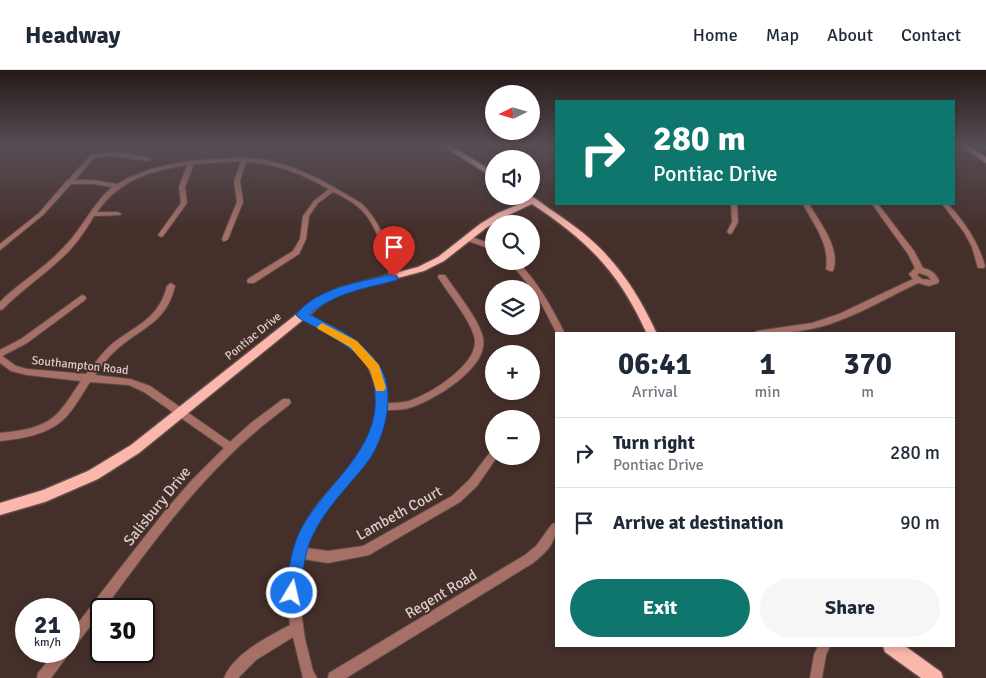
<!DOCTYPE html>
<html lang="en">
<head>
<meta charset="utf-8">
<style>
  :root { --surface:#fff; --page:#f6f6f7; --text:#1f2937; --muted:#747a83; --line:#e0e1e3; --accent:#0f766e }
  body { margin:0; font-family:Signika,sans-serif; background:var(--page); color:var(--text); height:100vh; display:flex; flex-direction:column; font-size:19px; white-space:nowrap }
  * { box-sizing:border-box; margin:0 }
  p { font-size:16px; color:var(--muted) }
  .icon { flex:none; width:28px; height:28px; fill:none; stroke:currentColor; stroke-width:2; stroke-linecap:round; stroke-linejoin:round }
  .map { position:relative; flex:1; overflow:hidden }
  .panel { position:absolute; left:555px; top:262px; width:400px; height:315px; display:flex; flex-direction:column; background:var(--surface); border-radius:0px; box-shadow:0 2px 8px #0003 }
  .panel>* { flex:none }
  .hud { position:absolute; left:555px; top:30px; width:400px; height:105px; border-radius:0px; box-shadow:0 2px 8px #0003; background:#0f766e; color:#fff; overflow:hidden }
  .needle { width:32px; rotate:265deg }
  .fabs { position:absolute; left:485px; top:15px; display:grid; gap:10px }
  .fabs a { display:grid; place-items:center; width:55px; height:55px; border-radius:50%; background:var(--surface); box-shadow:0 2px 8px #0003; font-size:25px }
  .speed { position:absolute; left:15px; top:528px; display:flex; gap:10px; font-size:25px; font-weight:700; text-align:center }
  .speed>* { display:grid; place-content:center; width:65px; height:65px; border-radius:50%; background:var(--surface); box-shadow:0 2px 8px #0003; line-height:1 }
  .speed small { font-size:12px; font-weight:400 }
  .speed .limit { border:2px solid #111; border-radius:8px; background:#fff; color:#111 }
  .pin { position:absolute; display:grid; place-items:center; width:42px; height:42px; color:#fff; margin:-51px -21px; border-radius:50% 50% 50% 0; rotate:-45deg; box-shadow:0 0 5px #0007 }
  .pin .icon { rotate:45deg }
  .me { position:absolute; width:55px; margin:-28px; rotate:9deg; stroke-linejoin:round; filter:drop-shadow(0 0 4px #0008) }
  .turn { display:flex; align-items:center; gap:18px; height:105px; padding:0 15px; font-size:22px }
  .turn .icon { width:65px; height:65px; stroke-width:2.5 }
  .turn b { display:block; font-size:35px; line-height:42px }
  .eta { display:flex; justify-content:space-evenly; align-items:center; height:85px; text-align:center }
  .eta b { font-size:30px; font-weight:700; line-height:35px }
  .primary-button { display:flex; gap:10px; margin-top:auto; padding:10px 15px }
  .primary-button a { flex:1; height:58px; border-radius:30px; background:var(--accent); color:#fff; font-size:20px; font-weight:700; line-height:58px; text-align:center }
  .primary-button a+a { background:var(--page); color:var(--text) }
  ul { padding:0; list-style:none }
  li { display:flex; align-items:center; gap:15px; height:70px; padding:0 15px; border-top:1px solid var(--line) }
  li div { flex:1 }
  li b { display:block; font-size:19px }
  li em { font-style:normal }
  header { display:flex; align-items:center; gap:30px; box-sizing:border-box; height:70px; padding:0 25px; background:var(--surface); border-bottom:1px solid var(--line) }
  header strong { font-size:24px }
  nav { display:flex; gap:28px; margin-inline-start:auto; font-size:18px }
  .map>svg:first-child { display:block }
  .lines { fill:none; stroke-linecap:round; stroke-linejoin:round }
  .minor-casing { stroke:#604c48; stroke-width:2 }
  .major-casing { stroke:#604c48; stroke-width:3 }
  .minor { fill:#a77067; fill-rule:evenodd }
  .major { fill:#fbb7ac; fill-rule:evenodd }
  .route { fill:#1a73e8; stroke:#114b97 }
  .slow { fill:#f59e0b }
  .labels { text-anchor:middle; stroke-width:4; stroke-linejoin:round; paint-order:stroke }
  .street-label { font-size:12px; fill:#ddcecb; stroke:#452f2b }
  .near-street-label { font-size:15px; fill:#ddcecb; stroke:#452f2b }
</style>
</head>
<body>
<header>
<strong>Headway</strong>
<nav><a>Home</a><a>Map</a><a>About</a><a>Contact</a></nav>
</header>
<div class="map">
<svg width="986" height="608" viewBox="0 0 986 608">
  <rect width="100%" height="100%" fill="#452f2b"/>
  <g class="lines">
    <defs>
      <g id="minor">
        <polygon points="986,75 986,79 980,80 977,78"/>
        <path d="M105,83H120L148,87L151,89L148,91L112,86L94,88L75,110H93L117,114L128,108L148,100L172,94L196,90L243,88L264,89L292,97L323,111L361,133C382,153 389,180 398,207L394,209L390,207C383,184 378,152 357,136C350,130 341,126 333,122L318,133L309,146L306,169L299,184L254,213H248L247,211L248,209L293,181L300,169L303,146L314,131L329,119C301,104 279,94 246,92L240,111L243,132L228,169L225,171H223L222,169L237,132L234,111L241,91L194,94L185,117L187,133L163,166L161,167L158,165L181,133L179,117L187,95C150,101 119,110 97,142H118L121,144L120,145L94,146C87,158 79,170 70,180C49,202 23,218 3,239L0,240V232L5,227C24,210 47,196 64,177C83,158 92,134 112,117L93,114H71L43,145L0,180V174L39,143L65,113L66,111L68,110L90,86Z"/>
        <polygon points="731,134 737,134 738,152 732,163 730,164 727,162 732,152"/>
        <path d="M803,134H809C820,153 841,178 833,201H830L826,199C830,174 814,155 803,134Z"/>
        <path d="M872,134H878L914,181L923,198C931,200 936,203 939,211L938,213L929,216L918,213C884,229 847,252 811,259C792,263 773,264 753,264L757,261L812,253L839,244L913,209L909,204L915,198L908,184ZM919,203L928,206L931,210L922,209L917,205Z"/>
        <path d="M942,134H948C965,153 978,171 985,196L984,198H978L972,177L964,162Z"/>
        <polygon points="465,166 469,166 494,175 494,180 465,170"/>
        <path d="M509,191H517C538,212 552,238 565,264H557L542,235L531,218Z"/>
        <path d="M439,205H445C456,222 479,249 483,268C489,298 433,331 409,338C402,340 394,340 386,340C380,388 345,410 321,447C315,457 310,467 306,478L328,481L363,476L452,426L469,410L491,381L494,380V386L497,387L477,416L460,432L369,485L328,493L303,489L299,517L300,534L305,569L313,601L317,608H303L293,567L256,590L238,608H224C234,583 268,567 290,555C284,518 289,481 308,448C322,424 345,406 360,383C386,347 382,299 345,272C331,262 314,255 298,247L297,245L301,242L304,243C343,264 386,281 386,333C394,333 402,333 409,331C430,324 476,296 475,271C474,254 447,222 438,207Z"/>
        <path d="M171,213L175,216C166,254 141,257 115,281C107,288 101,297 95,305L130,309L150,316L230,372L251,353L283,329H289L291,332L289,335C268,351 247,368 228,387C181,433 143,486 104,539H101V542L73,579L70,581L68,585L51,608H37L38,603L56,581H69V565L114,506L165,441L192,410L224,378L144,322L129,315L90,312C82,324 74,340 63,350C46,365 21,369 0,371V363C20,361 44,358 58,343C67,333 74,321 81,311L27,305L11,301L0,293V280L21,269L82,225L85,226L86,228L85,230L27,273L2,286L16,296L27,299L86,304C94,294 102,283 112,274C136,255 159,249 167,216Z"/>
        <path d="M556,453C557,472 548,481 533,493L346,608H328L329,603L525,485L536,476L552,454Z"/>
        <polygon points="818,576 830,576 826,585 822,608 810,608 814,585"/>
      </g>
      <g id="major">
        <polygon points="441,75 450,75 494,102 494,108"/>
        <polygon points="960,75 968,75 986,87 986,93"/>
        <path d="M521,126H531L536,129C553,142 572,153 589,168C620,195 640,227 657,264H647C619,202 588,171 532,134L504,147L486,158L444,191L424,201L345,222L325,232L139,383L98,409L45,432L0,445V433L43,420L88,401L131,375L317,228L339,218L418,197L438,187L480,154L498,143L527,131Z"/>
        <polygon points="883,576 905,576 941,602 943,608 921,608 885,582"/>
      </g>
    </defs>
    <use href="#minor" class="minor-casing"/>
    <use href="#major" class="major-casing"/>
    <use href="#minor" class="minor"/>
    <use href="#major" class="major"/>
  </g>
  <linearGradient id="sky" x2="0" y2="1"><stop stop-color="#261a18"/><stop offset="0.47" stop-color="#564d55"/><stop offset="1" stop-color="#564d55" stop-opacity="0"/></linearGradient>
  <rect width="986" height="160" fill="url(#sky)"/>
  <path class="route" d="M394,204L398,207L397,210C361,220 340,221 309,244C323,252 347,262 359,273C366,279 374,288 379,295C397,321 385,367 369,390C350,415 325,438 312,467C304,484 303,504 300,523L298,528L292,530L287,528L285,523C289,500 291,477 302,457C327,413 380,379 375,324C374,316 374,308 371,301C358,280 335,269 315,257C308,253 300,250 296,245C315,218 363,211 394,204Z"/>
  <polygon class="slow" points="322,253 357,271 379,295 386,318 384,321 376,321 370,300 350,277 318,259 317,257"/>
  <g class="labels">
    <g class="street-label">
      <text transform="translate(253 266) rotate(-39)" y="4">Pontiac Drive</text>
      <text transform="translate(80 295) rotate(6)" y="4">Southampton Road</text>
    </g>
    <g class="near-street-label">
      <text transform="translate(157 436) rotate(-51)" y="5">Salisbury Drive</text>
      <text transform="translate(399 443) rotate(-29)" y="5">Lambeth Court</text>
      <text transform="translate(441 524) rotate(-31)" y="5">Regent Road</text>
    </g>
  </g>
</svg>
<div class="fabs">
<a><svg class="needle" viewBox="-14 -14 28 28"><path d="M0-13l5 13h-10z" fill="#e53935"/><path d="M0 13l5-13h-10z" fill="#747a83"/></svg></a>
<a><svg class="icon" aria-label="sound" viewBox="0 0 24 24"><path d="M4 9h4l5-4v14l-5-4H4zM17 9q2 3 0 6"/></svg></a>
<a><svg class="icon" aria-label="search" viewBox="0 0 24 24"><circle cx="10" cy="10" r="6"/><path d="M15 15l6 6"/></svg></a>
<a><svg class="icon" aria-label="layers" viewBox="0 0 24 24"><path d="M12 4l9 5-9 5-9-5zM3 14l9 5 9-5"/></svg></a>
<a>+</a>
<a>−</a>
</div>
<div class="speed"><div>21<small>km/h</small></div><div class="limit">30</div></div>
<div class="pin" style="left:394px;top:207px;background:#d93025"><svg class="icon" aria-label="arrive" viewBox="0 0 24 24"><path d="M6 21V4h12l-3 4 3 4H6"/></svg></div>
<svg class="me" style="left:292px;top:523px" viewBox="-20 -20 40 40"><circle r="17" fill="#1a73e8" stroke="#fff" stroke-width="3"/><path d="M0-11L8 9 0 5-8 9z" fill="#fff"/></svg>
<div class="hud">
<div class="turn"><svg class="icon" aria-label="right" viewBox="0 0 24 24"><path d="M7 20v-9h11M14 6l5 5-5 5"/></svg><div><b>280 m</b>Pontiac Drive</div></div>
</div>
<section class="panel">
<div class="eta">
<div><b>06:41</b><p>Arrival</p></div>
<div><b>1</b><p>min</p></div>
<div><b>370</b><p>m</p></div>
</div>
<ul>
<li><svg class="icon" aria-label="right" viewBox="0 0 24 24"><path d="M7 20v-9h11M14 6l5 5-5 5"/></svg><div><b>Turn right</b><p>Pontiac Drive</p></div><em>280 m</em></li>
<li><svg class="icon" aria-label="arrive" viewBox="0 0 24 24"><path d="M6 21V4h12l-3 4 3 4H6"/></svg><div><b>Arrive at destination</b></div><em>90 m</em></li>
</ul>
<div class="primary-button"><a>Exit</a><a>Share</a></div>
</section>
</div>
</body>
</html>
